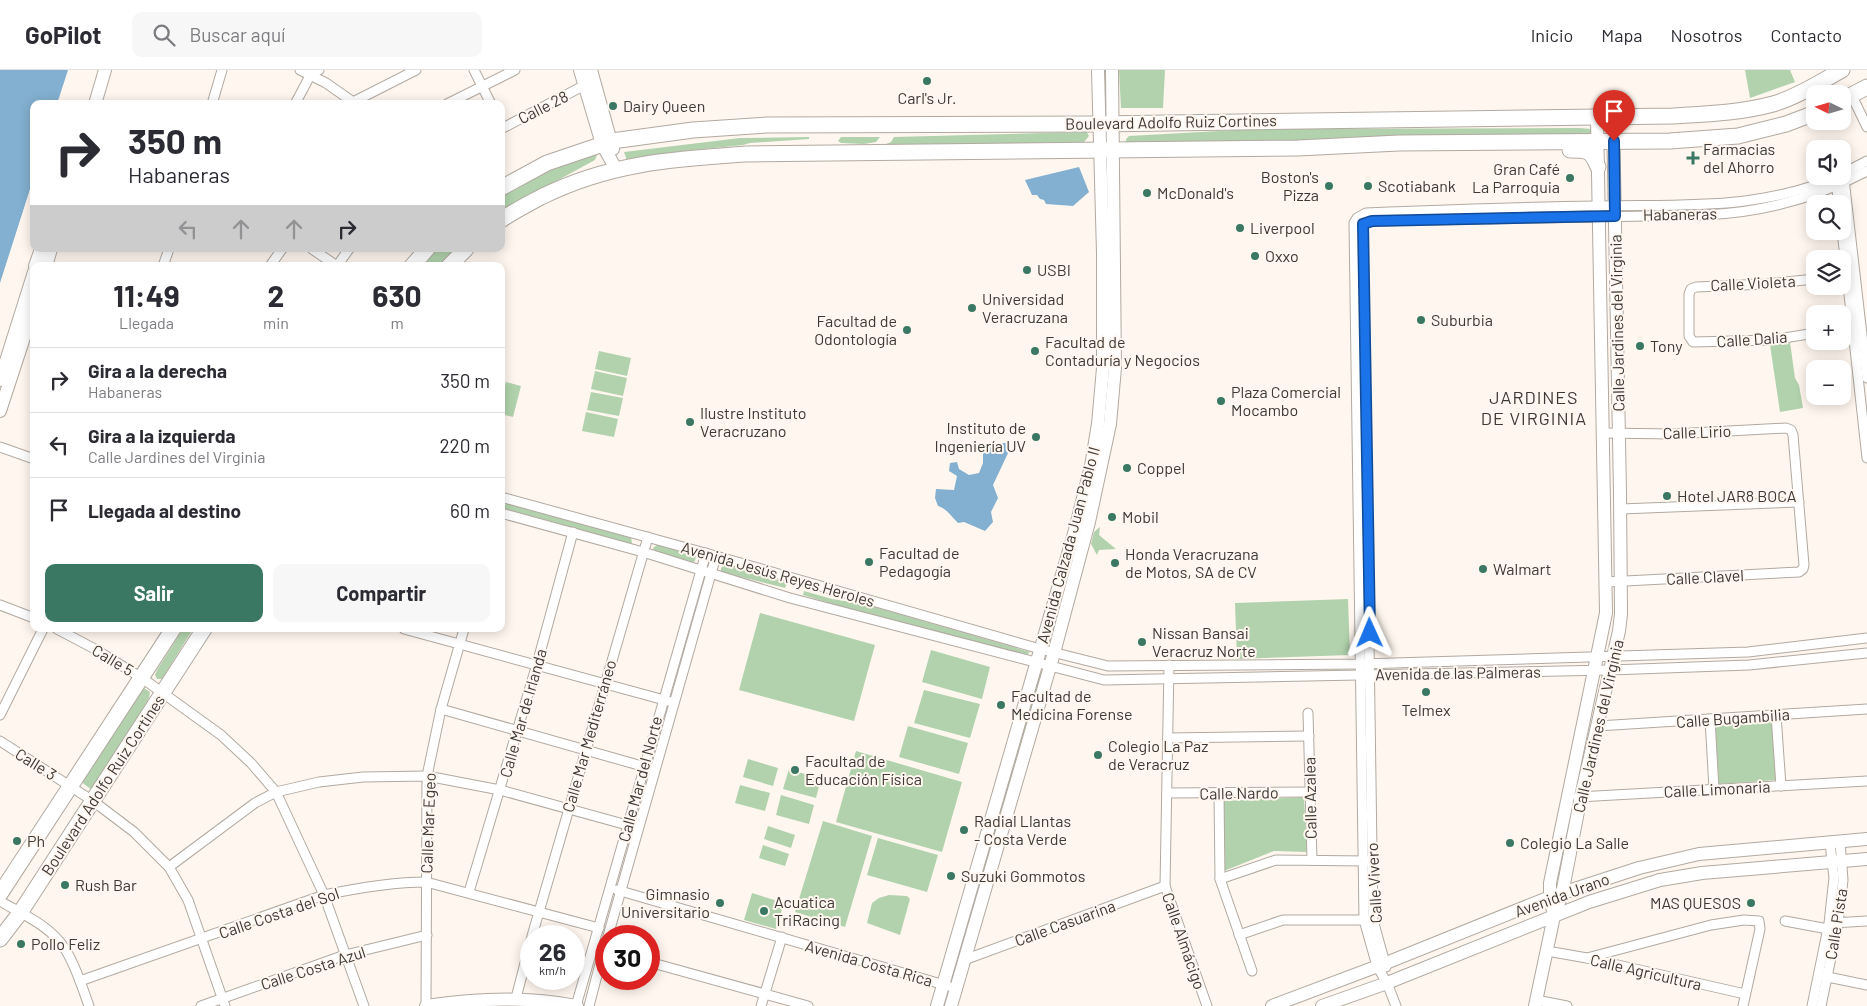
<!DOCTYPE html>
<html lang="es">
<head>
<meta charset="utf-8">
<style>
  :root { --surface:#fff; --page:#f7f7f7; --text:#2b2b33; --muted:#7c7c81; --line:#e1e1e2; --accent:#3a7864 }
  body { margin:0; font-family:Barlow,sans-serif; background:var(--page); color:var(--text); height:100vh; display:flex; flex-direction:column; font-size:19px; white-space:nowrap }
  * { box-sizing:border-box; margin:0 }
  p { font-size:16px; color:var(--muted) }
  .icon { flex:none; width:28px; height:28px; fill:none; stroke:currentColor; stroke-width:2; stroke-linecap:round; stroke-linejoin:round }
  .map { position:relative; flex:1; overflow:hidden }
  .drawer { position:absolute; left:30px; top:192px; width:475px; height:370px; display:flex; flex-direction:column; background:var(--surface); border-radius:10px; box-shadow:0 2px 12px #0003 }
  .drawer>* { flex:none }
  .guide { position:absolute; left:30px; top:30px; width:475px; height:152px; border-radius:10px; box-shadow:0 2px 12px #0003; background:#fff; color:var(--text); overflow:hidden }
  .needle { width:32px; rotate:275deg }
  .controls { position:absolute; left:1806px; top:15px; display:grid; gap:10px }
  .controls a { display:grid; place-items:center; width:45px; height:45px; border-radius:10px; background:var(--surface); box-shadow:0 2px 12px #0003; font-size:25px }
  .speed { position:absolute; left:520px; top:855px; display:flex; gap:10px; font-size:25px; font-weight:700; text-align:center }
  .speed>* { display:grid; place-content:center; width:65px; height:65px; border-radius:50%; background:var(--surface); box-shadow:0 2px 12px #0003; line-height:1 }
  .speed small { font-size:12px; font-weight:400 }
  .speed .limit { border:8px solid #d22; background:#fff; color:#111 }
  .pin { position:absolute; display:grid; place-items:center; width:42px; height:42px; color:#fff; margin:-51px -21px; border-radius:50% 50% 50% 0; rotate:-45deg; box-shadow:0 0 5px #0007 }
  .pin .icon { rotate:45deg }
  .me { position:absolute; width:55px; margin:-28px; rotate:359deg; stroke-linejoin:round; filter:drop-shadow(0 0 4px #0008) }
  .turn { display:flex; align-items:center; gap:18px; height:105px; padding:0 15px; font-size:22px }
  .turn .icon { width:65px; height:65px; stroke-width:2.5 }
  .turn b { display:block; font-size:35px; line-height:42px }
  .lanes { display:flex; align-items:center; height:48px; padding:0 15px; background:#0003; justify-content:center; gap:25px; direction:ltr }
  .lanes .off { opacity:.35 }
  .eta { display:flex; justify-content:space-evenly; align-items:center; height:85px; text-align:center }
  .eta b { font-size:30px; font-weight:700; line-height:35px }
  .cta { display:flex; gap:10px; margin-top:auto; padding:10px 15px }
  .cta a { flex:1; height:58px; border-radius:10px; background:var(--accent); color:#fff; font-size:20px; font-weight:700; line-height:58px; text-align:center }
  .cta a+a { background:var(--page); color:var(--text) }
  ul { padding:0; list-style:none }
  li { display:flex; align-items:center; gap:15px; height:65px; padding:0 15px; border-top:1px solid var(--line) }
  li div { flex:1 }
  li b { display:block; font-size:19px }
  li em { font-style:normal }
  header { display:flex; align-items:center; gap:30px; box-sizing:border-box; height:70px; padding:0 25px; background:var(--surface); border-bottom:1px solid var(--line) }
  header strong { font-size:24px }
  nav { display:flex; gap:28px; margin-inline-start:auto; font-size:18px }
  .search { width:350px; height:45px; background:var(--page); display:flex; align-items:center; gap:12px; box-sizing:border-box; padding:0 18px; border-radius:10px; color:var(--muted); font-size:19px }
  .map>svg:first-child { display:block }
  .green { fill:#b1d2ac }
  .water { fill:#83b0d0 }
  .pier { fill:#fff7ef }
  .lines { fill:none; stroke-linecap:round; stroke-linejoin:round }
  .street-casing { stroke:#b2a9a0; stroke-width:11 }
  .secondary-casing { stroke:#b2a9a0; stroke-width:14 }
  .primary-casing { stroke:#b2a9a0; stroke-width:17 }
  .street { stroke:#fff; stroke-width:9 }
  .secondary { stroke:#fff; stroke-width:12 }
  .primary { stroke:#fff; stroke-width:15 }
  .route-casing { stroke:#114b97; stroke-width:12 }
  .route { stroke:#1a73e8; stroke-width:9 }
  .poi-dot { fill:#3a7864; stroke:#fff7ef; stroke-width:2 }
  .labels { text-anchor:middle; stroke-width:4; stroke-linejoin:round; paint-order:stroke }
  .poi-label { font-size:16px; fill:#3d3935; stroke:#fff7ef; text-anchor:start }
  .street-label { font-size:16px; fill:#3d3935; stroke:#fff7ef }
  .neighbourhood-label { font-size:18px; letter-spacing:1px; fill:#3d3935; stroke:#fff7ef }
</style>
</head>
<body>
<header>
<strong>GoPilot</strong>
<div class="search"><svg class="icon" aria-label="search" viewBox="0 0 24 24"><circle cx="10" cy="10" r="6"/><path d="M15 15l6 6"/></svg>Buscar aquí</div>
<nav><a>Inicio</a><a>Mapa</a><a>Nosotros</a><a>Contacto</a></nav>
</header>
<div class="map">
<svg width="1867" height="936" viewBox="0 0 1867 936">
  <rect width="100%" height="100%" fill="#fff7ef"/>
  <g class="green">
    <polygon points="1119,0 1165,0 1163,38 1121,38"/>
    <polygon points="1745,0 1790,0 1795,12 1750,28"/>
    <path d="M1579,58L1592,59V62L1588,65C1434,66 1280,72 1126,72V69L1129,66L1254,59Z"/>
    <polygon points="1083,62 1087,62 1089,66 1084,72 881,76 891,72 894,67"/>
    <polygon points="809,67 809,69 750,73 743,75 675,82 627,91 624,82 740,68"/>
    <polygon points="841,67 880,67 876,72 864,74 841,73 838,71"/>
    <polygon points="594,84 597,85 595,90 501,141 501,127 545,101"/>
    <polygon points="436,179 456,179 437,196 420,196"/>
    <polygon points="1790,272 1795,308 1799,315 1803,338 1780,342 1770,275"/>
    <polygon points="599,281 631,288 627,306 595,299"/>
    <polygon points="595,301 627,308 623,326 591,319"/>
    <polygon points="506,312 521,316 513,347 501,344 501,332"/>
    <polygon points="591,322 623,328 619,346 587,340"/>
    <polygon points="586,342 618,349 614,367 582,361"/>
    <polygon points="506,433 510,433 631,467 632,473 630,475 504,440 504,437"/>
    <polygon points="1100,457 1099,465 1116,479 1099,480 1097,485 1091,474 1094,462"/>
    <polygon points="658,474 696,486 695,491 691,493 654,482 653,478"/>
    <polygon points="725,494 787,513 785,518 721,502 721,498"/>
    <polygon points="804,521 832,529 864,534 1030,582 1027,585 875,547 803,525"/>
    <polygon points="1348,529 1350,585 1237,589 1235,533"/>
    <polygon points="760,543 875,575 854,651 739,620"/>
    <polygon points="183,559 193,559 162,609 157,609 155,605 157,600"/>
    <polygon points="931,580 990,597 982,629 922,612"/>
    <polygon points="1038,603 1041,604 952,912 949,910"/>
    <polygon points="144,618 150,622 149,628 110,694 92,720 80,711 142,619"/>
    <polygon points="924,620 980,634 970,668 914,653"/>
    <polygon points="1772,650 1776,710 1719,714 1715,653"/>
    <polygon points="908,656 968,673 959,704 899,687"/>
    <polygon points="856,681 962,712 942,782 836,752"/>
    <polygon points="748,689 778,698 773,716 743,707"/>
    <polygon points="789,699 821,709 816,728 783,719"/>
    <polygon points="740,715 770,723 765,741 735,733"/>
    <polygon points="781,725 814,735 809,754 776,745"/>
    <polygon points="1304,727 1307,782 1274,781 1224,801 1224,731"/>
    <polygon points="823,751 872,766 845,857 795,842"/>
    <polygon points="768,756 795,765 791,778 764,769"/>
    <polygon points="878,768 938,785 927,822 867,805"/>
    <polygon points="763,775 789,784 785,796 759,788"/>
    <polygon points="752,823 784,833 776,859 744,850"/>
    <polygon points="889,825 907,826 910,829 900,865 867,853 872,833 879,828"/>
  </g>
  <g class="water">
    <polygon points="0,0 68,0 57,34 34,34 34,107 0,213"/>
    <polygon points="1079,97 1089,122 1073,136 1046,134 1044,130 1040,129 1037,125 1032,125 1025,110"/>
    <path d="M992,373H1009V381L993,415L998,428L991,442L993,452L985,461L964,452L958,453C951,446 947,439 938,436L935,428L936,419L954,420L957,406L949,401L950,393L957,392L959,399L969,405L979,403L983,393V378Z"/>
  </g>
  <polygon class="pier" points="34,107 34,115 2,214 0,215"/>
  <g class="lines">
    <defs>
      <g id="street">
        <polyline points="300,0 326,13 356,34"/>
        <polyline points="474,0 491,34"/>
        <polyline points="1852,26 1867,57"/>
        <polyline points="353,32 416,0"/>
        <polyline points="212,34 222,0"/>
        <polyline points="295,34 311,4 319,0"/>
        <polyline points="447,34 515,0"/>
        <polyline points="501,59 585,15"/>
        <polyline points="1842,104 1867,91"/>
        <polyline points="1844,109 1867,308"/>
        <polyline points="1836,113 1839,134"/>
        <polyline points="1842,161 1867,388"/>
        <polyline points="312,179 337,196"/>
        <polyline points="163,196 169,179"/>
        <polyline points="270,196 282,179"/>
        <polyline points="337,196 349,179"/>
        <polyline points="1815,209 1765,214 1696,217 1691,219 1689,224 1689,266 1693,272 1772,270 1815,263"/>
        <polyline points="1603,363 1673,364 1786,358 1791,360 1793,365 1804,495 1803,499 1799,502 1606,512"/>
        <polyline points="0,377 34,389"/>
        <polyline points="501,427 716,486 1040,579 1108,596 1361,594 1748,582 1867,568"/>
        <polyline points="1621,439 1799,432"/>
        <polyline points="501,443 643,482 790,528 1104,610 1610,600 1749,595 1867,583"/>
        <polyline points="0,535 34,548"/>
        <polyline points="57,559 93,578 142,608 221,665 251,693 276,722 324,825 364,936"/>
        <polyline points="404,559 668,631"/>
        <polyline points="1169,595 1165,816 1207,936"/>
        <polyline points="441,639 649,698"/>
        <polyline points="1308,643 1312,790"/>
        <polyline points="0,645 43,559"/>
        <polyline points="1776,645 1781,716"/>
        <polyline points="1710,649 1714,719"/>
        <polyline points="1598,656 1867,639"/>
        <polyline points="1168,668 1309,666"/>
        <polyline points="0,671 93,731 134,762 169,797 188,830 225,936"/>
        <polyline points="1167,723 1310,722"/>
        <polyline points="1219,724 1220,809 1252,901"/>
        <polyline points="1578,727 1867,711"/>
        <polyline points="169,797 255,733 276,722 319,712 363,707 427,706 500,720 638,758"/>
        <polyline points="1220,809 1276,790 1367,791"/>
        <polyline points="617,820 948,916"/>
        <polyline points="469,822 537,594 573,462"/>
        <path d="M0,831C22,844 51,856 65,879C76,896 82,917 89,936"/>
        <polyline points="1785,851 1828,859"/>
        <polyline points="1833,853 1867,851"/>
        <polyline points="1239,865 1283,850 1369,850"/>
        <polyline points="532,866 648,467"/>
        <polyline points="608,866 716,486"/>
        <polyline points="1547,881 1587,888 1745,924"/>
        <polyline points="1587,888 1711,855 1744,850 1759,851 1760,859 1743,936"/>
        <polyline points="964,890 1165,816"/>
        <polyline points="649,892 808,936"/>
        <path d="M1386,897L1373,850L1363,154L1371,151L1704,145C1762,143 1816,128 1867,101"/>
        <polyline points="1823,906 1867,915"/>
        <path d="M80,911L324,825C358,818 392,812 426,812L599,858"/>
        <polyline points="516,928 531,870"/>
        <polyline points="1536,930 1567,936"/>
        <polyline points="201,936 345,885 427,865"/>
        <polyline points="426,936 427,706 441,639 464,559"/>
        <polyline points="576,936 706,483"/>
        <polyline points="589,936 606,871"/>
        <polyline points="761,936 782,867"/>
        <path d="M1396,936L1387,913L1377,896L1364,850L1354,153L1357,148L1366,143C1443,140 1521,137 1598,136C1682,134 1760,141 1838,106"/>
        <polyline points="1812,936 1829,853 1834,808 1830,773"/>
        <polyline points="1821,936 1838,854 1843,810 1840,772"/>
      </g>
      <g id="secondary">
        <polyline points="580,0 602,74 616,99"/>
        <polyline points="591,0 613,79"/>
        <polyline points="95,34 105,0"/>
        <polyline points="35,196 41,179"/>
        <polyline points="46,196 51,179"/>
        <polyline points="0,310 34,202"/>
        <polyline points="0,341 34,237"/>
        <polyline points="1554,846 1550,827 1550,813 1606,543 1597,48"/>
        <path d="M426,936C477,928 526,926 577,936"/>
        <polyline points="937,936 1075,460 1091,396 1098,354 1103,298 1103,183 1098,0"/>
        <polyline points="951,936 1054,583 1089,452 1110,354 1115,298 1112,0"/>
        <polyline points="1272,936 1386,893 1550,827 1639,798 1699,784 1867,769"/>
        <polyline points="1322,936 1387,913 1589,832 1660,810 1702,803 1867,789"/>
        <polyline points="1535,936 1554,846 1562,824 1581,726 1619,561 1621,544 1620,423 1613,47"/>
      </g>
      <g id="primary">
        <polyline points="1842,30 1867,17"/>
        <path d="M1570,80C1588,80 1591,80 1598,97"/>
        <path d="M501,118L547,93L612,71L693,60L767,55L1099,54L1673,46C1706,44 1740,43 1773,34C1797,27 1820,12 1842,0"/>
        <path d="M501,150C514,141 528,134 541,127C609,93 672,89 746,84L1298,78L1399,73L1670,71L1738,66L1786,54L1815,43"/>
        <polyline points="412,196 427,179"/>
        <polyline points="449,196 466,179"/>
        <polyline points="0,824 173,559"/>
        <polyline points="0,869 20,843 204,559"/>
      </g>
    </defs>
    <use href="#street" class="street-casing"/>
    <use href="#secondary" class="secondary-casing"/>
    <use href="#primary" class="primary-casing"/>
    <use href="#street" class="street"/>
    <use href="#secondary" class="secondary"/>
    <use href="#primary" class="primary"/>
  </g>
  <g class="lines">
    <defs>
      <polyline id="route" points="1370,563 1363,154 1372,151 1615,146 1614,71"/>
    </defs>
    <use href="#route" class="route-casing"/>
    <use href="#route" class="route"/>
  </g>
  <g class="poi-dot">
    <circle cx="927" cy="11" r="5"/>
    <circle cx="613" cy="36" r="5"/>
    <path d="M1690.5 80.5h5v5h5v5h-5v5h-5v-5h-5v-5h5z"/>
    <circle cx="1570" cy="108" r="5"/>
    <circle cx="1329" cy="116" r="5"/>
    <circle cx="1368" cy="116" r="5"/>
    <circle cx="1147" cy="123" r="5"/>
    <circle cx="1240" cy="158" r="5"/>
    <circle cx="1255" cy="186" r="5"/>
    <circle cx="1027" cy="200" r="5"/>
    <circle cx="972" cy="238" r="5"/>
    <circle cx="1421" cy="250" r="5"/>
    <circle cx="907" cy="260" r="5"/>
    <circle cx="1640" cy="276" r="5"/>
    <circle cx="1035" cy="281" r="5"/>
    <circle cx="1221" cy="331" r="5"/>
    <circle cx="690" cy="352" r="5"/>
    <circle cx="1036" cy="367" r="5"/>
    <circle cx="1127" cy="398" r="5"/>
    <circle cx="1667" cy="426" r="5"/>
    <circle cx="1112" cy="447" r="5"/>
    <circle cx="869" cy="492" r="5"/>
    <circle cx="1115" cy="493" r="5"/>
    <circle cx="1483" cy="499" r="5"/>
    <circle cx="1142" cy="572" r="5"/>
    <circle cx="1426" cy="622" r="5"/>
    <circle cx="1001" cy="635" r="5"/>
    <circle cx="1098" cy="685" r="5"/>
    <circle cx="795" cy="700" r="5"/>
    <circle cx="964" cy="760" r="5"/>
    <circle cx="17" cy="771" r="5"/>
    <circle cx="1510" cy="773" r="5"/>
    <circle cx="951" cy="806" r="5"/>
    <circle cx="65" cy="815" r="5"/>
    <circle cx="720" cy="833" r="5"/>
    <circle cx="1751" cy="833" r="5"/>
    <circle cx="764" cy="841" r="5"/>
    <circle cx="21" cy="874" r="5"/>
  </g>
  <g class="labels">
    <g class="poi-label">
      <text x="927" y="34" text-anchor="middle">Carl's Jr.</text>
      <text x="623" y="42">Dairy Queen</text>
      <text x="1703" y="85">Farmacias<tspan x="1703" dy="18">del Ahorro</tspan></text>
      <text x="1560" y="105" text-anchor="end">Gran Café<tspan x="1560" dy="18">La Parroquia</tspan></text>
      <text x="1319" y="113" text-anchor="end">Boston's<tspan x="1319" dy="18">Pizza</tspan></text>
      <text x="1378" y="122">Scotiabank</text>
      <text x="1157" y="129">McDonald's</text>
      <text x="1250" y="164">Liverpool</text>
      <text x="1265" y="192">Oxxo</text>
      <text x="1037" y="206">USBI</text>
      <text x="982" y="235">Universidad<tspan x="982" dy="18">Veracruzana</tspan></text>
      <text x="1431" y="256">Suburbia</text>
      <text x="897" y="257" text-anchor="end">Facultad de<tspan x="897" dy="18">Odontología</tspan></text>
      <text x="1045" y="278">Facultad de<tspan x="1045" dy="18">Contaduría y Negocios</tspan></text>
      <text x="1650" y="282">Tony</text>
      <text x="1231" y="328">Plaza Comercial<tspan x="1231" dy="18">Mocambo</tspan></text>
      <text x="700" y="349">Ilustre Instituto<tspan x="700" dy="18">Veracruzano</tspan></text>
      <text x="1026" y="364" text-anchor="end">Instituto de<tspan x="1026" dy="18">Ingeniería UV</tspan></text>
      <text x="1137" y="404">Coppel</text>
      <text x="1677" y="432">Hotel JAR8 BOCA</text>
      <text x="1122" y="453">Mobil</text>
      <text x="879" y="489">Facultad de<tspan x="879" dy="18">Pedagogía</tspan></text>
      <text x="1125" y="490">Honda Veracruzana<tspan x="1125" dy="18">de Motos, SA de CV</tspan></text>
      <text x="1493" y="505">Walmart</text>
      <text x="1152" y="569">Nissan Bansai<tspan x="1152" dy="18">Veracruz Norte</tspan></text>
      <text x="1011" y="632">Facultad de<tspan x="1011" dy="18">Medicina Forense</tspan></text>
      <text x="1426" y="646" text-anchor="middle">Telmex</text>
      <text x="1108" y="682">Colegio La Paz<tspan x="1108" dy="18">de Veracruz</tspan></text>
      <text x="805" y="697">Facultad de<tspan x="805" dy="18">Educación Física</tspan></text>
      <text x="974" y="757">Radial Llantas<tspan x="974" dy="18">- Costa Verde</tspan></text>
      <text x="27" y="777">Ph</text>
      <text x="1520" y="779">Colegio La Salle</text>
      <text x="961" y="812">Suzuki Gommotos</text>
      <text x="75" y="821">Rush Bar</text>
      <text x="710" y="830" text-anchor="end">Gimnasio<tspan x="710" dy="18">Universitario</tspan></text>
      <text x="774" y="838">Acuatica<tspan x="774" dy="18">TriRacing</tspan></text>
      <text x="1741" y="839" text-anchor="end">MAS QUESOS</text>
      <text x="31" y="880">Pollo Feliz</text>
    </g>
    <g class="street-label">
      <text transform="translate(543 37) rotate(-27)" y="6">Calle 28</text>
      <text transform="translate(1171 52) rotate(-1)" y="6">Boulevard Adolfo Ruiz Cortines</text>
      <text transform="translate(1680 144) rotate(-1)" y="6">Habaneras</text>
      <text transform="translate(1753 213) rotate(-3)" y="6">Calle Violeta</text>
      <text transform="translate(1617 253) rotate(-91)" y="6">Calle Jardines del Virginia</text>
      <text transform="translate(1752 269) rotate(-4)" y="6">Calle Dalia</text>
      <text transform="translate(1697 362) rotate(-2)" y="6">Calle Lirio</text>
      <text transform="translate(1068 475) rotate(-75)" y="6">Avenida Calzada Juan Pablo II</text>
      <text transform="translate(778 504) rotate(16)" y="6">Avenida Jesús Reyes Heroles</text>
      <text transform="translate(1705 507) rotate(-3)" y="6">Calle Clavel</text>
      <text transform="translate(113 590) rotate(31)" y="6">Calle 5</text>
      <text transform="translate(1458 603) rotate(-1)" y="6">Avenida de las Palmeras</text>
      <text transform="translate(523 643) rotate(-74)" y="6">Calle Mar de Irlanda</text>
      <text transform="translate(1733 648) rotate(-4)" y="6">Calle Bugambilia</text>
      <text transform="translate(1598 656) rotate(-77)" y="6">Calle Jardines del Virginia</text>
      <text transform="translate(589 666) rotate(-74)" y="6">Calle Mar Mediterráneo</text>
      <text transform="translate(36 694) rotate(32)" y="6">Calle 3</text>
      <text transform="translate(640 709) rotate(-75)" y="6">Calle Mar del Norte</text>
      <text transform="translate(103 715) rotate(-57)" y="6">Boulevard Adolfo Ruiz Cortines</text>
      <text transform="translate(1717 719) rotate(-3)" y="6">Calle Limonaria</text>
      <text transform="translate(1239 723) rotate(-1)" y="6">Calle Nardo</text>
      <text transform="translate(1310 728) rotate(-91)" y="6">Calle Azalea</text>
      <text transform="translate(428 753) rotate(-88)" y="6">Calle Mar Egeo</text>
      <text transform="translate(1374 813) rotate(-93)" y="6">Calle Vivero</text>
      <text transform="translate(1562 825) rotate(-20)" y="6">Avenida Urano</text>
      <text transform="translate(279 843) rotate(-19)" y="6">Calle Costa del Sol</text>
      <text transform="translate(1065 853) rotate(-20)" y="6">Calle Casuarina</text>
      <text transform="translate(1836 854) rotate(-81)" y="6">Calle Pista</text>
      <text transform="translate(1184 871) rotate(71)" y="6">Calle Almácigo</text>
      <text transform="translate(869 893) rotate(16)" y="6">Avenida Costa Rica</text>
      <text transform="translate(313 898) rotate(-18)" y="6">Calle Costa Azul</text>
      <text transform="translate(1646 902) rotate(13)" y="6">Calle Agricultura</text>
    </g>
    <g class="neighbourhood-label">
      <text x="1534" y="334">JARDINES<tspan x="1534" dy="21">DE VIRGINIA</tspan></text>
    </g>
  </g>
</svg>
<div class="controls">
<a><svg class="needle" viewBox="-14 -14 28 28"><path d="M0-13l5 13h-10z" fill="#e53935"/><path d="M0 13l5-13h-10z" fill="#7c7c81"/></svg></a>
<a><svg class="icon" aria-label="sound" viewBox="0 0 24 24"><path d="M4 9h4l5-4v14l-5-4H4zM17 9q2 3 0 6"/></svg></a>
<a><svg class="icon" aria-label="search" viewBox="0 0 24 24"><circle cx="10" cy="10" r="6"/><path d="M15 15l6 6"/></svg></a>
<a><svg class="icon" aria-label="layers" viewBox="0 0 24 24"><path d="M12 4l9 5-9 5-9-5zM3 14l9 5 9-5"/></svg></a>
<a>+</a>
<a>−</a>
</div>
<div class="speed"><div>26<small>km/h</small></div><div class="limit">30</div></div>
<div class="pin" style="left:1614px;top:71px;background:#d93025"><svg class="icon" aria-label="arrive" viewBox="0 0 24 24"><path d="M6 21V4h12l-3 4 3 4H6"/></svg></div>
<svg class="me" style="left:1370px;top:563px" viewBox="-20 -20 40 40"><path d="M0-17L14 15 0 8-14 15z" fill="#1a73e8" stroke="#fff" stroke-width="4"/></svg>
<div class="guide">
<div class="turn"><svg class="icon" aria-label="right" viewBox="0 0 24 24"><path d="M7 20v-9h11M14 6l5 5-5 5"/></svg><div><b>350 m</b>Habaneras</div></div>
<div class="lanes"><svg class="icon off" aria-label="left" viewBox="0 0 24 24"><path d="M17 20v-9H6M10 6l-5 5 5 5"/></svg><svg class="icon off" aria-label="ahead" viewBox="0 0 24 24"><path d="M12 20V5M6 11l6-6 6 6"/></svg><svg class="icon off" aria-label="ahead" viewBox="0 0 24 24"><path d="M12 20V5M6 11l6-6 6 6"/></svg><svg class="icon" aria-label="right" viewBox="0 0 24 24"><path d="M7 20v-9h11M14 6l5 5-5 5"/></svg></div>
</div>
<section class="drawer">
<div class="eta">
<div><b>11:49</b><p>Llegada</p></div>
<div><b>2</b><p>min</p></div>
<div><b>630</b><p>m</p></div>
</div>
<ul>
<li><svg class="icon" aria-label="right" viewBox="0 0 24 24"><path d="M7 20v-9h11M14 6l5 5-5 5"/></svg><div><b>Gira a la derecha</b><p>Habaneras</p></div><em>350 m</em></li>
<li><svg class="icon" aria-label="left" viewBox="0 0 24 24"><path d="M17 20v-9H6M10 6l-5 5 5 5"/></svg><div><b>Gira a la izquierda</b><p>Calle Jardines del Virginia</p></div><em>220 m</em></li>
<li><svg class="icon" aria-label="arrive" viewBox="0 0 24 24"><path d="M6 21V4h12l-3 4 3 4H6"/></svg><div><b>Llegada al destino</b></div><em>60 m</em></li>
</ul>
<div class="cta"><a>Salir</a><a>Compartir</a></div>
</section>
</div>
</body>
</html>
